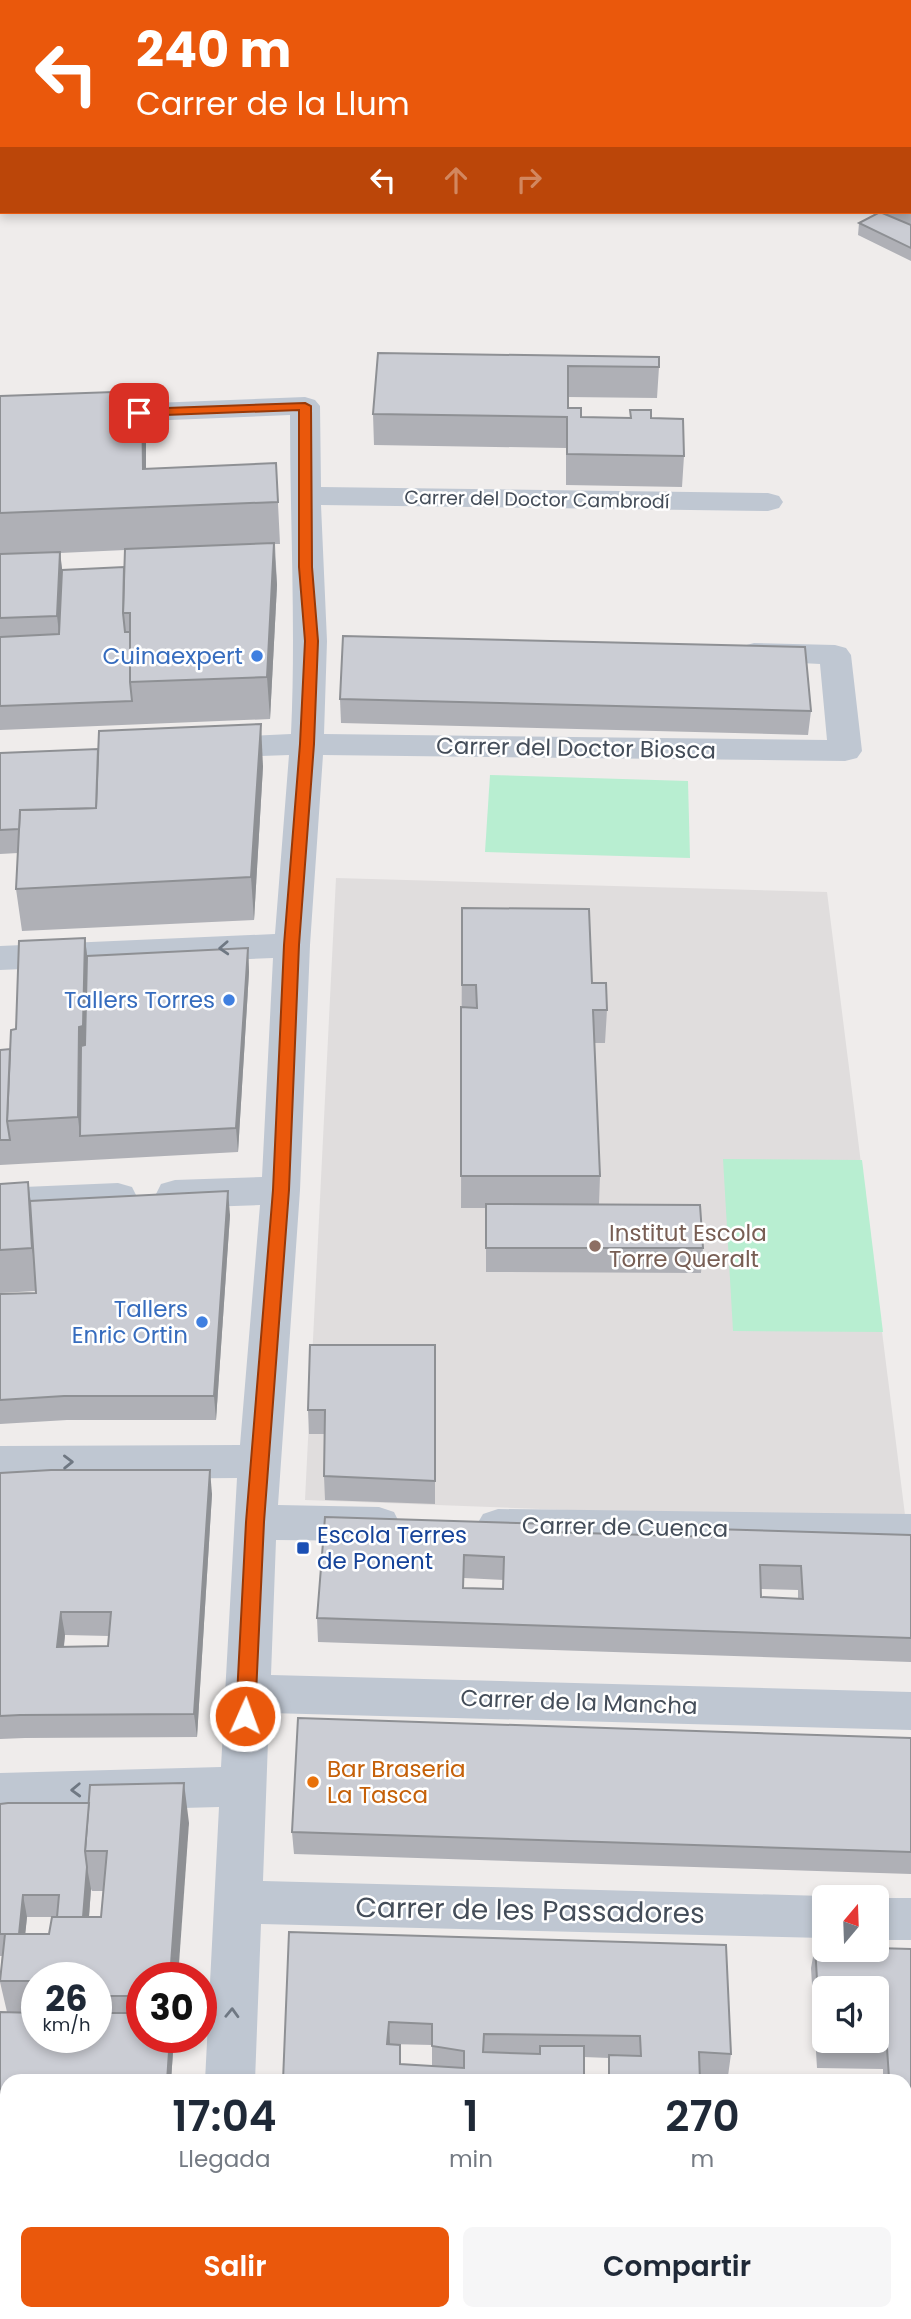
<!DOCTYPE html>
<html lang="es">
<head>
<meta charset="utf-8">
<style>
  :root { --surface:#fff; --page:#f6f6f7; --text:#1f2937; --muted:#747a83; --accent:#ea580c }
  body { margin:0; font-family:Poppins,sans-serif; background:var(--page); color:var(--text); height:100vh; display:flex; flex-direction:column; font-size:26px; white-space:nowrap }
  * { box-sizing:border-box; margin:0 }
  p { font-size:23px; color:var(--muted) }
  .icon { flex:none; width:38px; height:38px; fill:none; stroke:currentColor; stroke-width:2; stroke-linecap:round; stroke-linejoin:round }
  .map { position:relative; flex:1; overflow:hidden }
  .sheet { position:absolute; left:0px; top:2074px; width:912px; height:247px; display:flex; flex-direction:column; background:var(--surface); border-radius:21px 21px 0 0; box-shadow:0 4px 10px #0003 }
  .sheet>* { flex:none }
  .top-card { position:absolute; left:0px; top:0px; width:912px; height:214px; box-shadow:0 4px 10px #0003; background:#ea580c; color:#fff; overflow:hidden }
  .needle { width:46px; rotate:19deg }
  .buttons { position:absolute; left:812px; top:1885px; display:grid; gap:14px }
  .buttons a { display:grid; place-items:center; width:77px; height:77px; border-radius:10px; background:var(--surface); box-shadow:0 4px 10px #0003; font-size:35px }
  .speed { position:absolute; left:21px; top:1962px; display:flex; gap:14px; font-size:35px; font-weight:700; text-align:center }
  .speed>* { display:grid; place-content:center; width:91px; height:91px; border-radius:50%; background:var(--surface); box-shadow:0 4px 10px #0003; line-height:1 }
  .speed small { font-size:18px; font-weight:400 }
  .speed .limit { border:10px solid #d22; background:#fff; color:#111 }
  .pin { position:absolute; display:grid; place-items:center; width:60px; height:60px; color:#fff; margin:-30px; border-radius:14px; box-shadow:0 4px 10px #0006 }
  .me { position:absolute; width:77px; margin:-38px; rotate:2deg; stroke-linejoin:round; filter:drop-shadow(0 0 5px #0008) }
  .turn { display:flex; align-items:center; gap:24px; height:147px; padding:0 21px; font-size:32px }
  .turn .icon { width:91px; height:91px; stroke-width:2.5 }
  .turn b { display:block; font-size:49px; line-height:60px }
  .lanes { display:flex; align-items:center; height:66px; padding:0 21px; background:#0003; justify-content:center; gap:35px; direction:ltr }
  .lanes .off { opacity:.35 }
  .eta { display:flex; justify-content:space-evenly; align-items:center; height:119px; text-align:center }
  .eta b { font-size:42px; font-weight:600; line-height:49px }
  .button { display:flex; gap:14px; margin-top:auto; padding:14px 21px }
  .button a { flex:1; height:80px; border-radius:10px; background:var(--accent); color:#fff; font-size:28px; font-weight:600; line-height:80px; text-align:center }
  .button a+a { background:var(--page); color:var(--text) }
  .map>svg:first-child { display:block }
  .education { fill:#e0dddd }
  .green { fill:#b8eed1 }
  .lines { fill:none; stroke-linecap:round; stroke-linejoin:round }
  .street { fill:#bfc7d2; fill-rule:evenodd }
  .wall { fill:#afb0b6; fill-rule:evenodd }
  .shaded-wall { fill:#8e9094 }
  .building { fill:#cbcdd4; stroke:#8e9094; stroke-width:2; fill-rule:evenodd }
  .oneway { stroke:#6f7883 }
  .route { fill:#ea580c; stroke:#983908; stroke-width:2 }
  .shop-dot { fill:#3f7fe0; stroke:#fff; stroke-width:2.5 }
  .education-dot { fill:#8d6e63; stroke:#fff; stroke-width:2.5 }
  .transit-dot { fill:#1a4fb4; stroke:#fff; stroke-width:2.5 }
  .food-dot { fill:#e8710a; stroke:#fff; stroke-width:2.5 }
  .labels { text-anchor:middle; stroke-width:5; stroke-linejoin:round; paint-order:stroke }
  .far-street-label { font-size:19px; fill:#444d59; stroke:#fff }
  .shop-label { font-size:23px; fill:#366cbe; stroke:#fff; text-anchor:end }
  .street-label { font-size:23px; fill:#444d59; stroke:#fff }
  .education-label { font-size:23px; fill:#785e54; stroke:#fff; text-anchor:start }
  .transit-label { font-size:23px; fill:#164399; stroke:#fff; text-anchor:start }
  .food-label { font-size:23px; fill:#c56008; stroke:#fff; text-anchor:start }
  .near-street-label { font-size:28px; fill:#444d59; stroke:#fff }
</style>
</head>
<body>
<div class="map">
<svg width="911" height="2319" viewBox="0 0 911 2319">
  <rect width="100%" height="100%" fill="#efeceb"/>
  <polygon class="education" points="336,878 827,892 906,1523 305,1500"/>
  <g class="green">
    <polygon points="490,775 688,781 690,858 485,852"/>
    <polygon points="723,1159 862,1160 883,1332 733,1331"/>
  </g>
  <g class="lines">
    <g class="street">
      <path d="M305,397L315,400L320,406L321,487L768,493L779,496L783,502L779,508L768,511L321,505L327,641L324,734L827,740L820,664L743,660L738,653L743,646L754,643L835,645L846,648L851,655L862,751L857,758L845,761L323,755L310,945L300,1190L278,1505L379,1507L394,1512L400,1524L394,1536L379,1541L276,1540L271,1675L911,1692V1730L269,1713L263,1881L824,1896L828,1897H824V1938L261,1924L255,2081H205L219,1807L0,1813V1773L221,1767L237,1478L0,1480V1446L240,1445L260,1205L175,1208L161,1204L156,1194L161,1184L175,1180L262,1177L273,958L0,970V946L275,934L289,755L208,758L196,755L191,748L196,741L208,738L291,734C296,628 290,522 290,415L0,427V409Z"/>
      <polygon points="118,1183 132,1187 137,1197 132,1207 118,1211 0,1216 0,1188"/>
      <polygon points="498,1509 911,1514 911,1548 498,1543 483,1538 476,1526 483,1514"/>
      <rect x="877" y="1898" width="34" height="42"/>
      <rect x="0" y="2217" width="7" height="50"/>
      <rect x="905" y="2218" width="6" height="50"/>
      <polygon points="194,2314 246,2314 245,2319 193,2319"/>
    </g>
  </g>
  <g class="wall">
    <polygon points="910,185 911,185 911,261 858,235 859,223 875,214 869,212 910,212"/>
    <polygon points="378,353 659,367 657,398 568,397 568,408 581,417 630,418 630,410 651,418 684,456 682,487 566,485 566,448 374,445 373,414"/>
    <path d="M142,391L146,432V469L276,463L280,544H275L277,585L270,719L0,730V396ZM125,550L124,567L62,570L60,553Z"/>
    <polygon points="340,699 811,711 808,735 341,723"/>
    <polygon points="0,753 263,766 254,920 22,931 16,889 18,853 0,854"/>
    <polygon points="462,908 592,983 607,1010 605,1043 594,1043 600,1176 599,1204 703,1248 701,1273 486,1272 486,1208 461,1208"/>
    <polygon points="85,938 87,956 248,948 249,972 238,1152 0,1165 0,1050 10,1049 16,1029"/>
    <polygon points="0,1184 30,1201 230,1215 216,1420 67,1420 0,1424 0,1294 36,1293 36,1291 0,1293"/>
    <polygon points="435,1345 435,1504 325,1500 324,1476 325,1434 309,1434 308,1410"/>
    <path d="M0,1473L212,1494L197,1737L25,1738L0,1739ZM65,1635L109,1636L108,1646L64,1647Z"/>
    <path d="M325,1517L551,1532L711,1537L911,1535V1662L318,1642L317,1618ZM464,1578L504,1580L503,1589L464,1588ZM761,1589L798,1590V1599L761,1597Z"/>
    <polygon points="911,1738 911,1874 294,1854 292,1832"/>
    <path d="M0,1804L189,1823L142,1978V2037H174L171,2081H7V2186H0V2012H7L0,1982L2,1956H0ZM91,1889L92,1891H103L101,1917H89ZM27,1917H52L49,1934H25ZM37,1978H96V2037H37Z"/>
    <path d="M289,1932L731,2054L728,2076L700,2074V2081H608L609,2058L584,2057V2081H283ZM390,2044L432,2045V2066L401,2065L400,2045H389Z"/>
    <polygon points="815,1946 911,1949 911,2207 905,2207 905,2081 821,2081 822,2076 883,2078 883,2069 817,2068 811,1968"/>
  </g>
  <g class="shaded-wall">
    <polygon points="142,391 146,432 146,510 143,469"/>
    <polygon points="274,543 277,585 270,719 267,677"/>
    <polygon points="60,552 65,593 62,658 57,616"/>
    <polygon points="261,724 263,766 254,920 251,877"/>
    <polygon points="85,938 90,980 80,1136 78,1117 79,1027"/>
    <polygon points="248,948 249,972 238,1152 236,1128"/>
    <polygon points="28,1182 34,1225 39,1291 32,1248"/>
    <polygon points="228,1191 230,1215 216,1420 214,1396"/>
    <polygon points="210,1470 212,1494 197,1737 194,1714"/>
    <polygon points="61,1612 65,1635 61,1670 57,1647"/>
    <polygon points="184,1783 189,1823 178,1978 170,1978"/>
    <polygon points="87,1867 91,1889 86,1956 82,1934"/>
    <polygon points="23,1895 27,1917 23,1956 19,1934"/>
    <polygon points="389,2022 390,2044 388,2066 387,2044"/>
    <polygon points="170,2037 174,2037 171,2081 167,2081"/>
    <rect x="150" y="2314" width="5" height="5"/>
  </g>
  <g class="building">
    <rect x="910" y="185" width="1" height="20"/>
    <polygon points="880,212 911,225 911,248 859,223"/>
    <polygon points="378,353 659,357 659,367 568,366 568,408 581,408 581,417 631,418 630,410 651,410 651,418 683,419 684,456 567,454 567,417 373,414"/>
    <polygon points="142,391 143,469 276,463 278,502 0,513 0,396"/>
    <polygon points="274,543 267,677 130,682 130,613 123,613 125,549"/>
    <polygon points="60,552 57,616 0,618 0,554"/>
    <polygon points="124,567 123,613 125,632 130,632 130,682 132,701 0,706 0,637 59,634 62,570"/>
    <polygon points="343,636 805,647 811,711 340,699"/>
    <polygon points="261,724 251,877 16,889 20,810 96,808 99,731"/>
    <polygon points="98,749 96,808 20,810 19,829 0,830 0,753"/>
    <polygon points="462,908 589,909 592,983 606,983 607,1010 593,1010 600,1176 461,1176 461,1007 477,1008 476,985 462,985"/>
    <polygon points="85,938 83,1026 79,1027 78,1117 7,1121 11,1030 16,1029 19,941"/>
    <polygon points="248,948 236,1128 80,1136 81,1046 85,1045 87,956"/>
    <polygon points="10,1049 7,1121 10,1140 0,1140 0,1050"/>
    <polygon points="28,1182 32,1248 0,1250 0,1184"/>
    <polygon points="228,1191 214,1396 64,1396 0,1400 0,1294 36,1293 30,1201"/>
    <polygon points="486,1204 700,1205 703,1248 486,1248"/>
    <polygon points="310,1345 435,1345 435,1481 324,1476 325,1410 308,1410"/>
    <path d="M51,1470H210L194,1714L20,1715L0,1716V1473ZM61,1612H111L108,1646L57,1647Z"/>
    <path d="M325,1517L551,1524V1532L711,1537L712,1529L911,1535V1638L317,1618ZM464,1555L504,1557L503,1589L463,1588ZM760,1565L801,1566L803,1599L761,1597Z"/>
    <polygon points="298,1718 911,1738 911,1852 292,1832"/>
    <polygon points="184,1783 170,1978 142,1978 142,1996 96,1996 96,1978 37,1978 37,1981 0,1981 5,1934 49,1934 52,1917 101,1917 107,1851 85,1851 90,1785"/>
    <polygon points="8,1803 89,1803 85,1851 87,1867 83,1917 57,1917 59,1895 23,1895 19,1934 0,1934 0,1804"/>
    <path d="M289,1932L726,1945L731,2054L699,2052L700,2081H609V2055L641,2056L640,2036L484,2034L483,2052L540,2054V2046H584V2081H283ZM389,2022L432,2024V2046L464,2051V2068L400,2064V2045L387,2044Z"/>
    <path d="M815,1946H824V1950H877V1948L911,1949V2187L905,2186V2081H822V2076L889,2078L887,2048L821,2046ZM824,1988H877V2040H824Z"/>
    <polygon points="0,2012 37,2013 37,2037 96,2037 96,2013 142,2013 142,2037 170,2037 167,2081 7,2081 7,2165 0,2165"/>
    <polygon points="17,2314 150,2314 150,2319 16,2319"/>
    <polygon points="271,2314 690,2314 690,2319 270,2319"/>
  </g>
  <defs><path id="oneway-chevron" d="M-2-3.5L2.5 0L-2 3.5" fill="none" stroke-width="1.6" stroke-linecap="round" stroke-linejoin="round" transform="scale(1.75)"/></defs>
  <g class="oneway">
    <use href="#oneway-chevron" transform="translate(224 948) rotate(177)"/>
    <use href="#oneway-chevron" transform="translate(68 1462) rotate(-1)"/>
    <use href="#oneway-chevron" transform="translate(76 1790) rotate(178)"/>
    <use href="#oneway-chevron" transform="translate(232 2013) rotate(-88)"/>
  </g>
  <polygon class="route" points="305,403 311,406 312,567 318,641 314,744 299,945 289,1190 264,1522 255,1716 252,1722 239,1722 236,1716 246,1522 273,1190 284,945 300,744 305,641 299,567 299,410 139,416 133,413 139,409"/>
  <g class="shop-dot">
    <circle cx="257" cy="656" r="7"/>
    <circle cx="229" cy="1000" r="7"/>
    <circle cx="202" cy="1322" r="7"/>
  </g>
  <circle class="education-dot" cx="595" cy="1246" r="7"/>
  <rect class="transit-dot" x="296" y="1541" width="14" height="14" rx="3.5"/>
  <circle class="food-dot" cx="313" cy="1782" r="7"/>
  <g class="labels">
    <g class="far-street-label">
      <text transform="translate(537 499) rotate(1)" y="7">Carrer del Doctor Cambrodí</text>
    </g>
    <g class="shop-label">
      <text x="243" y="664">Cuinaexpert</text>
      <text x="215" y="1008">Tallers Torres</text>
      <text x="188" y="1317">Tallers<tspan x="188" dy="26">Enric Ortin</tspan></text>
    </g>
    <g class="street-label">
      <text transform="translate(576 748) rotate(1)" y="8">Carrer del Doctor Biosca</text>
      <text transform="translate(625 1527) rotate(1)" y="8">Carrer de Cuenca</text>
      <text transform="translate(579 1702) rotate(2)" y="8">Carrer de la Mancha</text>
    </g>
    <g class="education-label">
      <text x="609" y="1241">Institut Escola<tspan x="609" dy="26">Torre Queralt</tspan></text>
    </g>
    <g class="transit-label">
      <text x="317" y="1543">Escola Terres<tspan x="317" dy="26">de Ponent</tspan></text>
    </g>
    <g class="food-label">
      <text x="327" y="1777">Bar Braseria<tspan x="327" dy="26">La Tasca</tspan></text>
    </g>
    <g class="near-street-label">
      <text transform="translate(530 1910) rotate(1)" y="10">Carrer de les Passadores</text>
    </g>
  </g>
</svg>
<div class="buttons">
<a><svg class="needle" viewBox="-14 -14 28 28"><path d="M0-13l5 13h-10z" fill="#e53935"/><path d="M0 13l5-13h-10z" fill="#747a83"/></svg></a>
<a><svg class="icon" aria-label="sound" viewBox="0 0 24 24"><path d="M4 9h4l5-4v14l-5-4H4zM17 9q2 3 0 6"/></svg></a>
</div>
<div class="speed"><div>26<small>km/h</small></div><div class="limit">30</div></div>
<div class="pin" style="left:139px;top:413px;background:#d93025"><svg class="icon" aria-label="arrive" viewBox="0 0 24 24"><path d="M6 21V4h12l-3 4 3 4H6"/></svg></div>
<svg class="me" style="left:245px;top:1716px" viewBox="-20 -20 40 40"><circle r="17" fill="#ea580c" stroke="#fff" stroke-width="3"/><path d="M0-11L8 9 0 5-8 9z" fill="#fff"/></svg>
<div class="top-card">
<div class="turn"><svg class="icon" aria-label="left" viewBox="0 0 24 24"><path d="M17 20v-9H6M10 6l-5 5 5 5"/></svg><div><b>240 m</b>Carrer de la Llum</div></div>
<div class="lanes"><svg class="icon" aria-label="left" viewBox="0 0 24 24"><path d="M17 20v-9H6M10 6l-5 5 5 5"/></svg><svg class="icon off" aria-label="ahead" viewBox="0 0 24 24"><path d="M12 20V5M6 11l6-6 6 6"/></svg><svg class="icon off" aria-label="right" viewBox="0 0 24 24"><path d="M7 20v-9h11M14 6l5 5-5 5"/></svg></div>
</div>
<section class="sheet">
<div class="eta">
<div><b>17:04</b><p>Llegada</p></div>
<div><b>1</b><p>min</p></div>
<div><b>270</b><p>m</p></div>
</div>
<div class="button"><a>Salir</a><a>Compartir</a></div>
</section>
</div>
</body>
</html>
